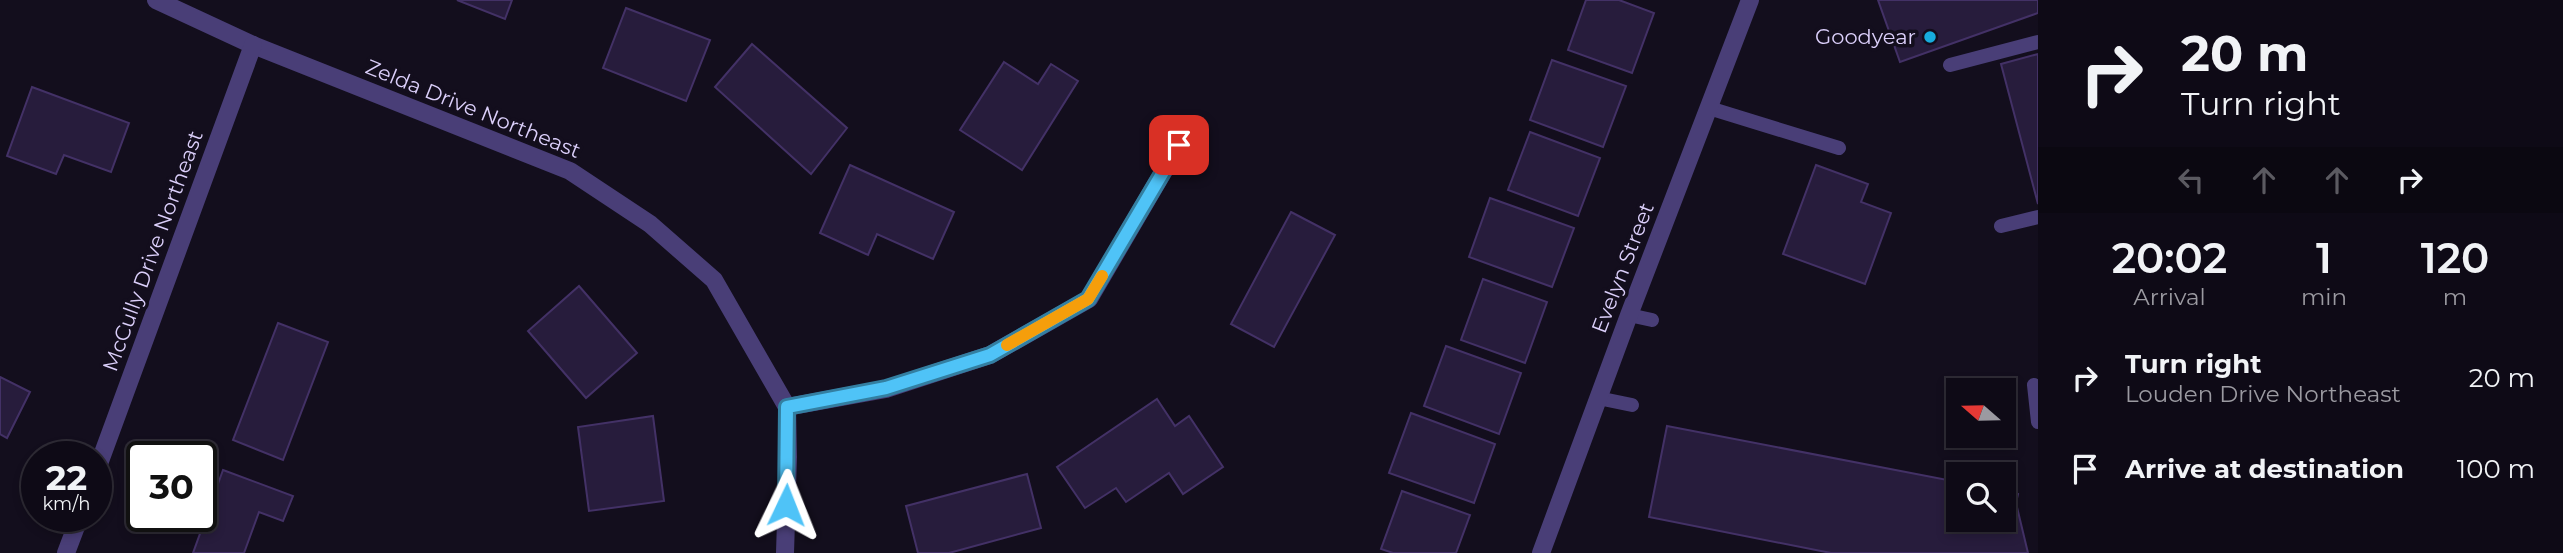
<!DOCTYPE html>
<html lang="en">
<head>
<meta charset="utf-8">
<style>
  :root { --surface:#0e0a16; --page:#1c1823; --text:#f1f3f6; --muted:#9b9aa1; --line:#2e2b35 }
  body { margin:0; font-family:Montserrat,sans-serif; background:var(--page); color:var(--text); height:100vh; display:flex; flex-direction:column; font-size:26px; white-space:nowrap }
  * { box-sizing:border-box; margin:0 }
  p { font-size:23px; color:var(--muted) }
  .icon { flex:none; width:38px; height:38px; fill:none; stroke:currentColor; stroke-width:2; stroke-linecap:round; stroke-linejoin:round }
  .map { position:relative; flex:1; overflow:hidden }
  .panel { display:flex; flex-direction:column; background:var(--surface); width:525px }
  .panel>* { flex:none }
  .guide { background:#0e0a16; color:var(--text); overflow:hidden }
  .needle { width:46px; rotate:290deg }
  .tools { position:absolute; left:1946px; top:378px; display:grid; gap:14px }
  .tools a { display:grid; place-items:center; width:70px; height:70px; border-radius:0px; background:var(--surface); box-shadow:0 4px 10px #0003,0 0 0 2px var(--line); font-size:35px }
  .speed { position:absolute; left:21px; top:441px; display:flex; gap:14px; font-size:35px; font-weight:700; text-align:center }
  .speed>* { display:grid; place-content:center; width:91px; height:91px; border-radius:50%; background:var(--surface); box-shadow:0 4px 10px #0003,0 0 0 2px var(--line); line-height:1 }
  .speed small { font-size:18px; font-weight:400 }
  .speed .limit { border:4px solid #111; border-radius:10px; background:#fff; color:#111 }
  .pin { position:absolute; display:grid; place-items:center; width:60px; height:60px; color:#fff; margin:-30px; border-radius:14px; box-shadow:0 4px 10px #0006 }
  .me { position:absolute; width:77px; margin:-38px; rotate:2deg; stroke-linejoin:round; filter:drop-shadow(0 0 5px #0008) }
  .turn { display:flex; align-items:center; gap:24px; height:147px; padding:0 28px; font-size:32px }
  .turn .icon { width:91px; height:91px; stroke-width:2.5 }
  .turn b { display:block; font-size:49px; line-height:60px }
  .lanes { display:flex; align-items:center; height:66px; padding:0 28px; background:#0003; justify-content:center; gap:35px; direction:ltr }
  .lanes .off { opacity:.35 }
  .eta { display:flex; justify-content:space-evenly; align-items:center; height:119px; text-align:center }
  .eta b { font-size:42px; font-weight:600; line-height:49px }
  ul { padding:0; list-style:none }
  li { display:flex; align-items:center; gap:21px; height:91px; padding:0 28px }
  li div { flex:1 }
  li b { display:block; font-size:26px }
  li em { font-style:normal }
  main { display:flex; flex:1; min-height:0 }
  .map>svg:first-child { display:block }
  .building { fill:#271c3c; stroke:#433166; stroke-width:2 }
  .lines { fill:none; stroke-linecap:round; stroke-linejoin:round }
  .service { stroke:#493e77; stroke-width:14 }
  .minor { stroke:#493e77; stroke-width:18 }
  .route-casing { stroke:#337fa1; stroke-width:18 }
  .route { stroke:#4fc3f7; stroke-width:12 }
  .slow { stroke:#f59e0b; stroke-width:12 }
  .poi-dot { fill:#17acde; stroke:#130e1d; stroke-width:2.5 }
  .labels { text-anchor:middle; stroke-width:7; stroke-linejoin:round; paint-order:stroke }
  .poi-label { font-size:21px; fill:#dbcffa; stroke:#130e1d; text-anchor:end }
  .street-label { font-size:21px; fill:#dbcffa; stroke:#130e1d }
</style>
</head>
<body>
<main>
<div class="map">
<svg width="2038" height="553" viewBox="0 0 2038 553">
  <rect width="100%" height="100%" fill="#130e1d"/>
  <g class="building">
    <polygon points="457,0 512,0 505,19"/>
    <polygon points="1586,0 1619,0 1654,13 1632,73 1568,50"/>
    <polygon points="1878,0 2038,0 2038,13 1900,62"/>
    <polygon points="626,8 710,40 686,101 603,68"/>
    <polygon points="752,44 847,128 811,174 715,87"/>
    <polygon points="2038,54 2038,204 2001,64"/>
    <polygon points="1552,60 1626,86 1603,147 1530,120"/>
    <polygon points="1004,62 1038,84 1051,64 1078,81 1022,170 960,130"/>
    <polygon points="32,87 129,123 111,172 64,155 56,174 7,156"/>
    <polygon points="1530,132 1600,158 1578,216 1508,190"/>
    <polygon points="850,165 954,212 933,259 877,234 868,255 820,233"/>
    <polygon points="1816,165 1868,184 1861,202 1891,213 1865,284 1783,254"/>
    <polygon points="1490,198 1574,228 1552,287 1469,257"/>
    <polygon points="1291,212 1335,235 1274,347 1231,324"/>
    <polygon points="1483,279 1547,302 1525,363 1461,340"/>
    <polygon points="579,286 637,353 586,398 528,331"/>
    <polygon points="278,323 328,342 283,460 233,440"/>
    <polygon points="1446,346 1521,373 1499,434 1424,406"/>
    <polygon points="0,377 30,392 7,438 0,434"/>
    <polygon points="1157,399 1175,426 1189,416 1223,467 1183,494 1169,473 1126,502 1116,488 1085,508 1057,467"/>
    <polygon points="1411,413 1495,444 1474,503 1389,473"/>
    <polygon points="653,416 664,501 589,511 578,427"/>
    <polygon points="1667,426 1958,482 1958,520 2004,520 2004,491 2018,494 2016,503 2028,553 1831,553 1649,517"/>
    <polygon points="223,470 293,496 283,521 259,512 244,553 193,553"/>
    <polygon points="1027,474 1041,528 949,553 918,553 906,506"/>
    <polygon points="1402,491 1470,515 1456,553 1393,553 1381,549"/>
  </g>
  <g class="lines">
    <g class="service">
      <polyline points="1950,65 2038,42"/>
      <polyline points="1709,108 1839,148"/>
      <polyline points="2001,226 2038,217"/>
      <polyline points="1629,315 1652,320"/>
      <polyline points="2034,385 2038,422"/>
      <polyline points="1598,398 1632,405"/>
    </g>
    <g class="minor">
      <polyline points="156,0 253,45 570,171 650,224 714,280 787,407 788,457 785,553"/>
      <polyline points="787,407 886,389 990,355 1089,299 1179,145"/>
      <polyline points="96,472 253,45"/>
      <polyline points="66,553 80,516"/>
      <polyline points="1541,553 1629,315 1750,0"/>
    </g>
  </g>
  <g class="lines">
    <defs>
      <polyline id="route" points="786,505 787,407 886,388 990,355 1088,299 1179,145"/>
    </defs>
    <use href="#route" class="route-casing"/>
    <use href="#route" class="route"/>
    <polyline class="slow" points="1007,345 1088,299 1102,276"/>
  </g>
  <circle class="poi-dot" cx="1930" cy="37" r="7"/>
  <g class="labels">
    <g class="poi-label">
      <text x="1916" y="44">Goodyear</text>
    </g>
    <g class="street-label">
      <text transform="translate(473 109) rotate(22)" y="7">Zelda Drive Northeast</text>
      <text transform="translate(153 251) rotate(-70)" y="7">McCully Drive Northeast</text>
      <text transform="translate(1623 268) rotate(-69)" y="7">Evelyn Street</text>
    </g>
  </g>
</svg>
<div class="tools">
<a><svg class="needle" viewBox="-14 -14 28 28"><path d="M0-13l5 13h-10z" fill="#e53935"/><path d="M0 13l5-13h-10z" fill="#9b9aa1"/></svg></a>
<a><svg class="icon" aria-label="search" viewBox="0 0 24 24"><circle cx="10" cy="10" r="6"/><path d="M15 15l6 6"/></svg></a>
</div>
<div class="speed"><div>22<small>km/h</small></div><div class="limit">30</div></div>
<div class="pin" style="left:1179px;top:145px;background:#d93025"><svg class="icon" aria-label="arrive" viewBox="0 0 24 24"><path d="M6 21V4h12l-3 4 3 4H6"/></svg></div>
<svg class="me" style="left:786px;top:505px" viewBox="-20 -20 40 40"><path d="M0-17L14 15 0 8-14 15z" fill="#4fc3f7" stroke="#fff" stroke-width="4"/></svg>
</div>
<section class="panel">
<div class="guide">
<div class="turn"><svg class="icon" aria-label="right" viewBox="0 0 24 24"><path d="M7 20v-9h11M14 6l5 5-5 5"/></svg><div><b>20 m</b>Turn right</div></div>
<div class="lanes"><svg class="icon off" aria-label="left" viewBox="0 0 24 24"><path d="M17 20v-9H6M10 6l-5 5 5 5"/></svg><svg class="icon off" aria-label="ahead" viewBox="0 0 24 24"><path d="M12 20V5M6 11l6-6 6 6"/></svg><svg class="icon off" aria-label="ahead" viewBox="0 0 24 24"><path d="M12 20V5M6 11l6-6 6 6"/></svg><svg class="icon" aria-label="right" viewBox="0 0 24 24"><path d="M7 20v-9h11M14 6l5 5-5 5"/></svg></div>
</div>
<div class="eta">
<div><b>20:02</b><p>Arrival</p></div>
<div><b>1</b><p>min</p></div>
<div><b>120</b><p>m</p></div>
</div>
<ul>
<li><svg class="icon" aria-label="right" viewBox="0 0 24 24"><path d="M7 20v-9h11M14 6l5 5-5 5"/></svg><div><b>Turn right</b><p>Louden Drive Northeast</p></div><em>20 m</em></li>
<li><svg class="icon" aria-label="arrive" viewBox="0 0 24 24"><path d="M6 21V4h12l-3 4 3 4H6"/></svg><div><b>Arrive at destination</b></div><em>100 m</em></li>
</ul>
</section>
</main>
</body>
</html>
